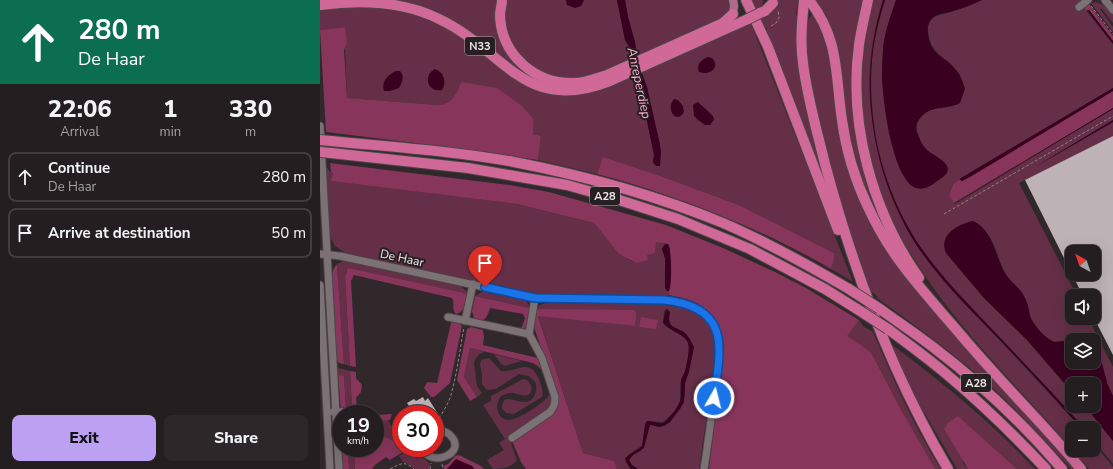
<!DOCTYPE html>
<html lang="en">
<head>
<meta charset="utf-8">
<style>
  :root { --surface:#251e20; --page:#2d2729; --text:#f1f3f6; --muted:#a3a2a5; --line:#423c3e; --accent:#bca0f2 }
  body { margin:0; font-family:"Nunito Sans",sans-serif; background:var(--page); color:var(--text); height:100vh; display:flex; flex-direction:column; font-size:15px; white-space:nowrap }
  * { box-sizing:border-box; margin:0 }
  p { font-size:13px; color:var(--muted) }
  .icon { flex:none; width:22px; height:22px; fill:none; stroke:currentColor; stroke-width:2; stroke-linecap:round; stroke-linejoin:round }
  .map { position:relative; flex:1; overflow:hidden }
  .side { display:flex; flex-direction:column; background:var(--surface); width:320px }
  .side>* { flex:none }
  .banner { background:#0b6e4f; color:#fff; overflow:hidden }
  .needle { width:26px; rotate:320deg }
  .fabs { position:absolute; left:745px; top:245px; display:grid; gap:8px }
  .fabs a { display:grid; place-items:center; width:36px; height:36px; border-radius:8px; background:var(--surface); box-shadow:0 4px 16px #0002,0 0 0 1px var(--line); font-size:20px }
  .speed { position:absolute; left:12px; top:405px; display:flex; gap:8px; font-size:20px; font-weight:700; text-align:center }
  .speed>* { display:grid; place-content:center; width:52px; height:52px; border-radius:50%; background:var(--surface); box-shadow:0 4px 16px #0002,0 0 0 1px var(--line); line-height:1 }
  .speed small { font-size:10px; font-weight:400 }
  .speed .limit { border:6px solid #d22; background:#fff; color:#111 }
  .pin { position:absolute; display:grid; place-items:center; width:34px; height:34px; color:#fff; margin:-41px -17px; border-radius:50% 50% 50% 0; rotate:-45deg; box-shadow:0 0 4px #0007 }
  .pin .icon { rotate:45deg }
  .me { position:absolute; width:44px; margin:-22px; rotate:8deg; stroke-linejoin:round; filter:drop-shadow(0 0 3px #0008) }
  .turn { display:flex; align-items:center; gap:14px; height:84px; padding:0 12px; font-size:18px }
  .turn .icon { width:52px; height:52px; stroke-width:2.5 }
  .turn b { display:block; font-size:28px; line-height:34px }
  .eta { display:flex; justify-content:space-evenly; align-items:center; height:68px; text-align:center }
  .eta b { font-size:24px; font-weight:800; line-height:28px }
  .action { display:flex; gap:8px; margin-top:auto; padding:8px 12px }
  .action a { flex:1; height:46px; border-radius:8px; background:var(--accent); color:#111; font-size:16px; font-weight:800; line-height:46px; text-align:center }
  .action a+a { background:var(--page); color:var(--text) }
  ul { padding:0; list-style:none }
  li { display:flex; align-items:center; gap:12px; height:50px; margin:0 8px 6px; padding:0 4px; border:2px solid var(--line); border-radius:8px }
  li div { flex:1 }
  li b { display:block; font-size:15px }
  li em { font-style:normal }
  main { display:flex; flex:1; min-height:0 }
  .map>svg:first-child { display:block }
  .green { fill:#652f47; fill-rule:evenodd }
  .forest { fill:#88355c }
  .water { fill:#3a0020 }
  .building { fill:#bdb2b6; fill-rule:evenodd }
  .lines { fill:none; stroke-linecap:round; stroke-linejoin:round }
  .minor-casing { stroke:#4c4547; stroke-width:9 }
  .major-casing { stroke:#4c4547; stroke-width:10 }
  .highway-casing { stroke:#4c4547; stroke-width:12 }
  .path { stroke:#8d8588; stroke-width:1; stroke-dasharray:3 2; stroke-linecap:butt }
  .minor { stroke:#7c7175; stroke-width:7 }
  .major { stroke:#af6c8a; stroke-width:8 }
  .highway { stroke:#d16998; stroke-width:10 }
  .highway-bridge-casing { stroke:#4c4547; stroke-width:12; stroke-linecap:butt }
  .highway-bridge { stroke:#d16998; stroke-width:10 }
  .route-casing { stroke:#114b97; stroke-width:10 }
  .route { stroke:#1a73e8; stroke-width:7 }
  .labels { text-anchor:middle; stroke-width:4; stroke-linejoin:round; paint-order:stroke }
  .shield { fill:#271f22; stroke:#b2acae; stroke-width:1 }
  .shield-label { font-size:11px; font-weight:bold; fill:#eee8ea }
  .street-label { font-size:12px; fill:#eee8ea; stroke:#271f22 }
  .water-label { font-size:13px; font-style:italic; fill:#f9b1ce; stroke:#271f22 }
</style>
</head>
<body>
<main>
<section class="side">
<div class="banner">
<div class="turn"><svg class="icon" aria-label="ahead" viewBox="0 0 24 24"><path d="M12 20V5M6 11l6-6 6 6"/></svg><div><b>280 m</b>De Haar</div></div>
</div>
<div class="eta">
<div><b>22:06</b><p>Arrival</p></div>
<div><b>1</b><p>min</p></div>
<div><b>330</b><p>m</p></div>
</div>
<ul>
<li><svg class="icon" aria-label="ahead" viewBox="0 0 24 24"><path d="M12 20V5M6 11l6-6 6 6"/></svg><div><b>Continue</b><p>De Haar</p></div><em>280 m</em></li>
<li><svg class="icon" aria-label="arrive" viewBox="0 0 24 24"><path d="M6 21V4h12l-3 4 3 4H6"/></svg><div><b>Arrive at destination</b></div><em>50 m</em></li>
</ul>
<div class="action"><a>Exit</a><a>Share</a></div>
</section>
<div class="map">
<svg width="793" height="469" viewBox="0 0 793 469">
  <rect width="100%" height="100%" fill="#31282b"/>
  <g class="green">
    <polygon points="81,0 179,0 177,23 205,72 218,80 215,81 202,74 136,23 116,11"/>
    <path d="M187,0H246L247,5L261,6L264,0H297L305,40L311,49L313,58L308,63C296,67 274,77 262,79C218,85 176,45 187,0Z"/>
    <polygon points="305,0 410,0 411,9 402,19 317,57 315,42 308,17"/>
    <path d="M429,0H443C444,5 439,9 435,11Z"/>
    <polygon points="454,0 478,0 476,15 477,16 478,18 478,58 480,79 485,103 506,185 446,34 447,34 447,28 444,29 439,18 459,6"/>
    <polygon points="492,0 545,0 536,118 576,246 550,207 530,152 517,58"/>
    <path d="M553,0H563C552,35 546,74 551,110C552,119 554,128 556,137C563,170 570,195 585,225C606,265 640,298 671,331C701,363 731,395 761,428H752V449C662,345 547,247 542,99C541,65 546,33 553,0Z"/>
    <path d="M565,0H576C571,14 566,29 564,45C559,74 565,104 569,134L618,180C622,178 628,175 628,169C627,160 614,156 608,151C597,141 591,124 604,114C615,105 629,109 639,103L640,75C629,58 611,56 608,33C607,26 609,21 614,17L646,7L662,0H761L756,5L761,10L764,8L793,44V88L641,178L633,184L629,196L635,204L793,109V120L715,167L793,122V136L699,183L757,296H752V318H768L793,367V396L789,389L776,348L774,346V340H767L764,334H763L759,339L735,342C725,339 714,325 710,316C708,310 708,304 705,298C700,289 691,282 686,274C678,262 677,246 668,235C663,229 656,226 650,222L635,229L626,253L664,298L707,340L752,392V406H765L793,441V464L774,440V428H764C734,394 702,361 671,328C647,303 622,277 602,249C564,195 547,124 552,59C554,39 559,19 565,0Z"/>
    <polygon points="776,2 783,5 793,14 793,23 781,8 780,9 793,27 793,32 771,3"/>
    <path d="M34,5L67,6L116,21L138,33L203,84L223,92L250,96L271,93L296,84L317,73L334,155L333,162L336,166H340V145L327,88L321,71L430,21L533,282L511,269L514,259V253L419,205L346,178L283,158L277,174L218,160L221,136L213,134L141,82C137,93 132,104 119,105L27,98L24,27L0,30V11L6,10V9ZM382,106L389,112L385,125L376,119Z"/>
    <path d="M493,13L505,31L537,188L620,318L676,383L721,430L755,469H751C724,440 698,410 668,384C633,353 595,325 557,298V296L551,291L516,196L489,89L485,27H487L488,20Z"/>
    <polygon points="5,165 10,172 13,174 12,181 197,204 274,223 298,253 311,261 327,255 336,241 345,244 342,249 345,258 347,290 349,291 349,295 346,297 217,295 26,253 15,246 10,237"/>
    <polygon points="23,261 28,261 141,286 147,292 147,295 26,271 25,276 30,366 24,364 17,264"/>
    <polygon points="165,290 205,300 207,302 210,308 155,296"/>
    <path d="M226,303L348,304L375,310L386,319L392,330L395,339L396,352L379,469H318L312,465L309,460L313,455L321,451L330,425L335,426L350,422L365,396V383L367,377L373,352L362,331C351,328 348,323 350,312L348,309H346L344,312L343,322L344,325L365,338L368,343L370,348L365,371L361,380L360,402L355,411L343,422L327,421L322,446L308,455V466L311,469H297L294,461L263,453L218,315L314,326L216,309L220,305Z"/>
    <path d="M539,320L543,326L553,332C573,378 593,426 621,469H615L613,466L579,406L551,352L526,336Z"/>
    <path d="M571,344C622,382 671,422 715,469H697L638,416L643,463L648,469H637L590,388Z"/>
    <path d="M150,348L166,352C159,353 156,357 154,363L157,386L162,393L157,397L144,377Z"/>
    <polygon points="174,354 202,361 185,366 181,364"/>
    <path d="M169,358L181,371C198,373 210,355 220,382C221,387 224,391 222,397L194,414L186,413L182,409C182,392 195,402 204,402C215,402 217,391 216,383L209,376L199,374L176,389L167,390L162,384V374L160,365L161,360Z"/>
    <path d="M218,358L220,359L232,396L230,409L189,438L197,460C191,468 183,469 173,469L167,460L184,450L179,443L185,439L163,405L171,401V396L203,379L207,380L211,385C214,402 198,393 190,393C187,393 184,395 181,396C178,401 176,405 178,411C179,416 183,420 189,420C198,420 226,402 230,394Z"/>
    <polygon points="18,368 30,371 32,409 26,410 24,377 18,375"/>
    <path d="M55,419L62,421L68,420L78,438L81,437V448H89L83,452C76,441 69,436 55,436Z"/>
    <polygon points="774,444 793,467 793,469 769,469 753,450 774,450"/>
    <polygon points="28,448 34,448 35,469 29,469"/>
    <polygon points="92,448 99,448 103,458 110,464 109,469 95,469 89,464 83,462 79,456"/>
  </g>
  <g class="forest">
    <polygon points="769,4 793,36 793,41 769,10 767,11 764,8"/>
    <path d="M25,27L27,43L24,50L27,98L119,105C132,104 137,93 141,82L177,88L202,106L213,119V134L221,136L218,160L103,144L6,132L0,30Z"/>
    <polygon points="793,91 793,108 634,203 629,196 633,184 640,179 642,181"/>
    <path d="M283,157L346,178L419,205L514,253V259L511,269C482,252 451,237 421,224C374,204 327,187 277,174Z"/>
    <path d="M10,163L189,185L229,192L346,225L403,248L455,272L486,288L539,320L527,336L551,352L579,406L615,469H389L403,355C403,350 404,344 403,339C401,326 389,309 376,303C368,298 358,297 349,295L350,249L348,244L336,242L335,253L327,255L328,260L317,263L304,257L298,253L274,223L197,204L11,181L13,174L11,172Z"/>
    <polygon points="17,264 24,364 19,363 17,360 12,274 14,268"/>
    <path d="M28,268L144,293L147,295C146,303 145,312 136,314C131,309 135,303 132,298L34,275L31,281L36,367L30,366L25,276Z"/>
    <path d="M155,296L210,308L207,325L205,328L201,329L205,318L203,314L170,308C167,318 165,321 155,322L152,311Z"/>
    <polygon points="216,309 315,310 316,315 315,326 218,316 263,453 294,461 297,469 206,469 201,462 192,441 233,412 237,408 238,398 214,327"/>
    <polygon points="321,317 338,320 336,329 319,327"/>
    <polygon points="133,321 138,322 142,326 130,383 114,397 111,397 104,388 107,382 117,383 131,323"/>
    <polygon points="151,327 163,330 164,337 163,345 218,358 223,372 219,367 213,363 150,348 144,377 157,397 150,401 137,380 147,329"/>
    <polygon points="30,371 36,372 36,378 42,385 41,392 36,398 37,409 32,409"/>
    <polygon points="18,375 24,376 26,410 21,410"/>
    <polygon points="72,414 70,420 62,421 55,419 55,415"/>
    <polygon points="638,416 697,469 648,469 624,429 628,423"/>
    <path d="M55,436C69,436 76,441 83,452L70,460L66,457L55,465L52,469H35L34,448H55Z"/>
    <polygon points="22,448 28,448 29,469 23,469"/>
    <polygon points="139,455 161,466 164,469 154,469 152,466 136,460 127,469 124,469 123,466 128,464 135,456"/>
  </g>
  <g class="water">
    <polygon points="246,0 264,0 261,6 255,8 247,5"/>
    <polygon points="297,0 305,0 308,17 315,42 317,57 313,58 311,49 305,40"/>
    <path d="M563,0H565C559,19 554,39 552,59C546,124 564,195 602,249C621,277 646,301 669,326C701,360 733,393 764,428H761C734,398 707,368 679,339C651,311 622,282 599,249C551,176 537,83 563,0Z"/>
    <path d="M576,0H662C651,5 641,9 630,12C625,13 620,13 615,16C609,20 607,26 608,32C610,57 624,54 636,70C641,76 643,82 645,89L640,103C628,110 613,105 603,115C597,121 594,127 598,134C600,140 602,145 607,150C616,158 640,166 620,179C616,182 610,187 605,188C573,199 562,94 562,75C562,65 563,56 563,47C565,31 571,15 576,0Z"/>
    <polygon points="767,10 769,10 793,41 793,44"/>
    <path d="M388,57L392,58C401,68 389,76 379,72C376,64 381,60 388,57Z"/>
    <path d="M115,69C124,72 127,82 122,90C108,93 102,76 115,69Z"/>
    <path d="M76,71H80C85,77 82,82 79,88L70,91H64C61,81 68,75 76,71Z"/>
    <polygon points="321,71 327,87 340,145 341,152 340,166 336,166 333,162 334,155 317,73"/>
    <polygon points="793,88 793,91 650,177 642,181 640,180 641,178"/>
    <path d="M354,99L358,100L363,106L364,112C357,125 345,110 354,99Z"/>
    <polygon points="378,102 393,116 394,120 390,125 385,125 374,116 373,105"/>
    <polygon points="793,108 793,109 634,203"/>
    <polygon points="793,120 793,122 715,167"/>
    <path d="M653,221C674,230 675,258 686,275C692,283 701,289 705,298C708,304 709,310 710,316C714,326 725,339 735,342L759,339L764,334L767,340H752V362H774V346L781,359L787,383L793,396V441L765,406H774V384H752V392L707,340L664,298L626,253C618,235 638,224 653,221Z"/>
    <path d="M348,244C352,251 352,285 349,291H347L345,288V258L342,249L344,245Z"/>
    <path d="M346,310L350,312C347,327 351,325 362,331C368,334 371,341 374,347L369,372L365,383L364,402L360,409L350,422L344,426L339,427L332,425H330L324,448L313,455L309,460L312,465L318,469H311L306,462L305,458L322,446L325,424L327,421C332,421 338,424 343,423C350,419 357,408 360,401C362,395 360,388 361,382C361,378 364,375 365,371C367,365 370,348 368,343C363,332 349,332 343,322Z"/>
    <polygon points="136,459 152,466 154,469 127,469"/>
  </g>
  <g class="building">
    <path d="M793,136V355L774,318V296H763L705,180ZM752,252H774V274H752Z"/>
    <polygon points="103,397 105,401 108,398 118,414 84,414 91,409 87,403 94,399 96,401"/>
  </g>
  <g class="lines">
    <defs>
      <g id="minor">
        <polyline points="785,0 793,10"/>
        <polyline points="759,7 768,0"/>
        <polyline points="0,126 19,469"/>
        <path d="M0,254L20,256L215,298L344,300C409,307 401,345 394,396C391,420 388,444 384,469"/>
        <polyline points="0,285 10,469"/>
        <polyline points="128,317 209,334 215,298"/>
        <polyline points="145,321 153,284"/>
        <polyline points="13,412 44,411"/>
        <path d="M192,438L230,412C234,407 235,404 235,397L222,358L209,334"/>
        <path d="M103,448C109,469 149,453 130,435C126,431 121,430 115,431"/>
      </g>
      <polyline id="major" points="413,14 414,6 413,0"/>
      <g id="highway">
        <path d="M182,0C182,5 180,10 180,15C181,55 215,84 254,83C265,83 276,78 287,75L403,23L413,14"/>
        <polyline points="426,0 448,47 518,230"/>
        <path d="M484,0C482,21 480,43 483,63C487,97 497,131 505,164C533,269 572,375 628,469"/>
        <path d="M489,0C520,40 515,74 522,120C526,150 535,180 548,207C569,253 596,283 628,320C642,336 655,352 670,368C700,402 732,434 761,469"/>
        <path d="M548,0C545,15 541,30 539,45C528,125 553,213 599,278"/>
        <path d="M0,5C39,0 83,1 119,19C185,50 203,115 290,81L428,19"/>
        <polyline points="440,13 445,11 453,3"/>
        <path d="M11,141C72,147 134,151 194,162C266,176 335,195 403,223C447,242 488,265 529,289"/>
        <polyline points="11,153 148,168 247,185 293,198 358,219 430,249 505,289 537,309"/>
        <path d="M560,309C578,322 596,334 613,347C660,383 704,424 742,469"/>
        <path d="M568,329C587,343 606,357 624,372C660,402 694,435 726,469"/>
      </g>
    </defs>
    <use href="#minor" class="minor-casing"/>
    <use href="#major" class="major-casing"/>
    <use href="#highway" class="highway-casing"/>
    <g class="path">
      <polyline points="771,6 793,34"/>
      <polyline points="451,26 456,23 459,18 458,10"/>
      <polyline points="624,214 793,116"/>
      <path d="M118,423C119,416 129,404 131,395C137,373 140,350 144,327"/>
      <polyline points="122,464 123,469"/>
      <path d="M70,469C80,464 84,460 94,469"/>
      <polyline points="110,469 111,463"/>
    </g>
    <use href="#minor" class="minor"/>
    <use href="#major" class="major"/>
    <use href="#highway" class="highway"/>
    <defs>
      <g id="highway-bridge">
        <polyline points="428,19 440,13"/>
        <polyline points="0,140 11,141"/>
        <polyline points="0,152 11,153"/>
        <polyline points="529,289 560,309"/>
        <polyline points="537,309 568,329"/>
      </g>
    </defs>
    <use href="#highway-bridge" class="highway-bridge-casing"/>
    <use href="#highway-bridge" class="highway-bridge"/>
  </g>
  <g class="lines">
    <defs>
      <path id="route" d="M165,287L215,298L344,300C411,307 401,347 394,398"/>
    </defs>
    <use href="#route" class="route-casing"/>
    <use href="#route" class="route"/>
  </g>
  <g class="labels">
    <g class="shield">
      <rect x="145" y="37" width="30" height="18" rx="3"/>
      <rect x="270" y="187" width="30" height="18" rx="3"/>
      <rect x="641" y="374" width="30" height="18" rx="3"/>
    </g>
    <g class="shield-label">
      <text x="160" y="50">N33</text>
      <text x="285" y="200">A28</text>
      <text x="656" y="387">A28</text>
    </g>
    <g class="street-label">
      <text transform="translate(82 258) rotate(12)" y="4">De Haar</text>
    </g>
    <g class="water-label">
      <text transform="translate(320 83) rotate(78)" y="5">Anreperdiep</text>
    </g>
  </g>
</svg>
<div class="fabs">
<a><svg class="needle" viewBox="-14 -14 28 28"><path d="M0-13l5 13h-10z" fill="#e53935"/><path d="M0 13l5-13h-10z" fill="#a3a2a5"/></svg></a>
<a><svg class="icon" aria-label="sound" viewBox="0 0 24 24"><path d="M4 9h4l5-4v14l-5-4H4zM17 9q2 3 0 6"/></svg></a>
<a><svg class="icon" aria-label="layers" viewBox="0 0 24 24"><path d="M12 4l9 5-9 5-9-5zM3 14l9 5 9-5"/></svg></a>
<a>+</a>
<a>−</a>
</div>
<div class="speed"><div>19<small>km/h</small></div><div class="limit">30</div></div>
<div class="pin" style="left:165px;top:287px;background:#d93025"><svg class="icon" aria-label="arrive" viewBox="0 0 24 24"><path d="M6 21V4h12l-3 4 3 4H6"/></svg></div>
<svg class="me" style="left:394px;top:398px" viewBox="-20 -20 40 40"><circle r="17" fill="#1a73e8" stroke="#fff" stroke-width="3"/><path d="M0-11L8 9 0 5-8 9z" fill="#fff"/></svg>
</div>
</main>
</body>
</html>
